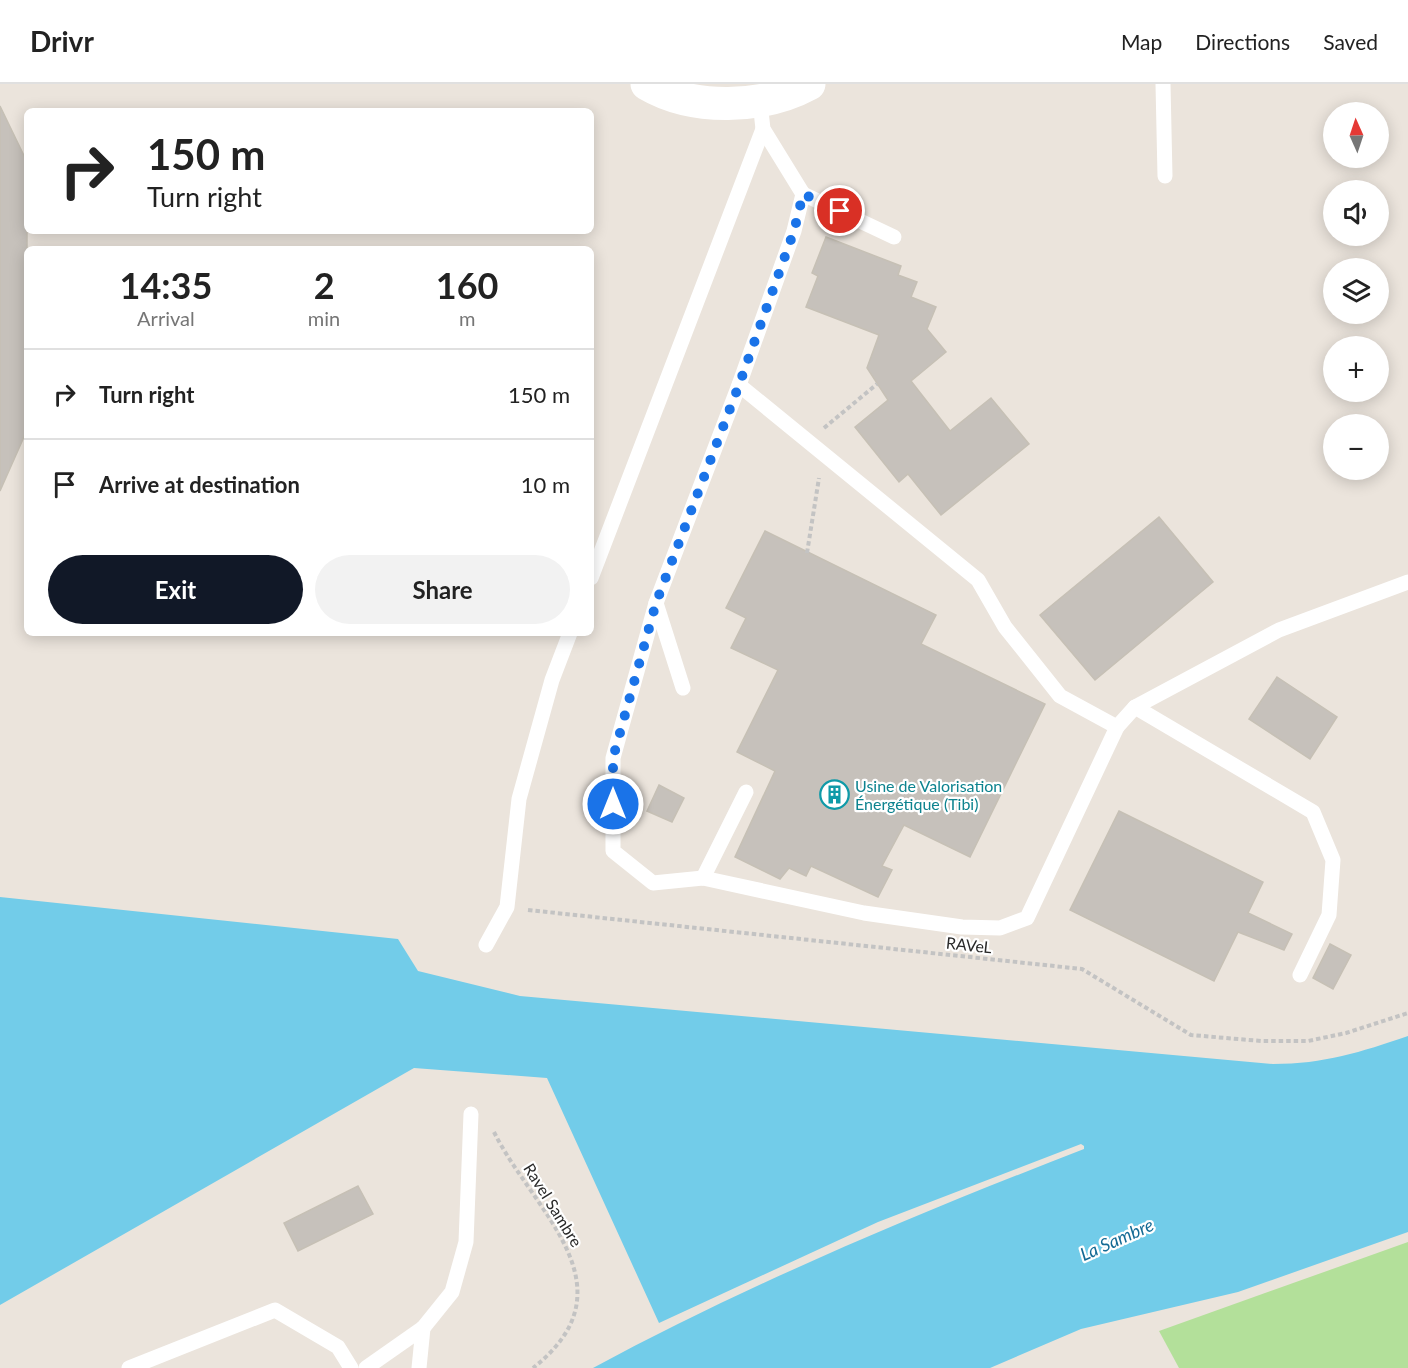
<!DOCTYPE html>
<html lang="en">
<head>
<meta charset="utf-8">
<style>
  :root { --surface:#fff; --page:#f2f2f2; --text:#222; --muted:#767676; --line:#e0e0e0; --accent:#111827 }
  body { margin:0; font-family:Lato,sans-serif; background:var(--page); color:var(--text); height:100vh; display:flex; flex-direction:column; font-size:22px; white-space:nowrap }
  * { box-sizing:border-box; margin:0 }
  p { font-size:20px; color:var(--muted) }
  .icon { flex:none; width:33px; height:33px; fill:none; stroke:currentColor; stroke-width:2; stroke-linecap:round; stroke-linejoin:round }
  .map { position:relative; flex:1; overflow:hidden }
  .side { position:absolute; left:24px; top:162px; width:570px; height:390px; display:flex; flex-direction:column; background:var(--surface); border-radius:9px; box-shadow:0 3px 15px #0003 }
  .side>* { flex:none }
  .guide { position:absolute; left:24px; top:24px; width:570px; height:126px; border-radius:9px; box-shadow:0 3px 15px #0003; background:#fff; color:var(--text); overflow:hidden }
  .needle { width:39px; rotate:357deg }
  .buttons { position:absolute; left:1323px; top:18px; display:grid; gap:12px }
  .buttons a { display:grid; place-items:center; width:66px; height:66px; border-radius:50%; background:var(--surface); box-shadow:0 3px 15px #0003; font-size:30px }
  .pin { position:absolute; display:grid; place-items:center; width:51px; height:51px; color:#fff; margin:-26px; border:3px solid #fff; border-radius:50%; box-shadow:0 2px 6px #0007 }
  .me { position:absolute; width:66px; margin:-33px; rotate:0deg; stroke-linejoin:round; filter:drop-shadow(0 0 4px #0008) }
  .turn { display:flex; align-items:center; gap:21px; height:126px; padding:0 24px; font-size:27px }
  .turn .icon { width:78px; height:78px; stroke-width:2.5 }
  .turn b { display:block; font-size:42px; line-height:51px }
  .eta { display:flex; justify-content:space-evenly; align-items:center; height:102px; text-align:center }
  .eta b { font-size:36px; font-weight:700; line-height:42px }
  .primary-button { display:flex; gap:12px; margin-top:auto; padding:12px 24px }
  .primary-button a { flex:1; height:69px; border-radius:36px; background:var(--accent); color:#fff; font-size:24px; font-weight:700; line-height:69px; text-align:center }
  .primary-button a+a { background:var(--page); color:var(--text) }
  ul { padding:0; list-style:none }
  li { display:flex; align-items:center; gap:18px; height:90px; padding:0 24px; border-top:2px solid var(--line) }
  li div { flex:1 }
  li b { display:block; font-size:22px }
  li em { font-style:normal }
  header { display:flex; align-items:center; gap:36px; box-sizing:border-box; height:84px; padding:0 30px; background:var(--surface); border-bottom:2px solid var(--line) }
  header strong { font-size:28px }
  nav { display:flex; gap:33px; margin-inline-start:auto; font-size:21px }
  .map>svg:first-child { display:block }
  .green { fill:#b3e09a }
  .water { fill:#72cce9 }
  .building { fill:#c6c1bb; stroke:#c6c0b5; stroke-width:1.5 }
  .lines { fill:none; stroke-linecap:round; stroke-linejoin:round }
  .path { stroke:#c3c3c3; stroke-width:4; stroke-dasharray:4.5 3; stroke-linecap:butt }
  .lane { stroke:#fff; stroke-width:15 }
  .secondary { stroke:#fff; stroke-width:33 }
  .route { stroke:#1a73e8; stroke-width:10; stroke-dasharray:0 18 }
  .labels { text-anchor:middle; stroke-width:4.5; stroke-linejoin:round; paint-order:stroke }
  .culture-label { font-size:16px; fill:#0d838f; stroke:#fff; text-anchor:start }
  .street-label { font-size:16px; fill:#292929; stroke:#fff }
  .water-label { font-size:18px; font-style:italic; fill:#136a94; stroke:#fff }
</style>
</head>
<body>
<header>
<strong>Drivr</strong>
<nav><a>Map</a><a>Directions</a><a>Saved</a></nav>
</header>
<div class="map">
<svg width="1408" height="1284" viewBox="0 0 1408 1284">
  <rect width="100%" height="100%" fill="#ebe4dc"/>
  <polygon class="green" points="1408,1158 1408,1284 1179,1284 1159,1247"/>
  <path class="water" d="M0,813L398,855L418,887L520,912L1273,980C1324,980 1361,968 1408,952V1148L1238,1208L1081,1245L990,1284H593C751,1199 916,1130 1084,1065V1062L1081,1060L878,1138L659,1239L547,994L414,984L0,1221Z"/>
  <g class="building">
    <polygon points="0,22 27,78 27,346 0,407"/>
    <polygon points="826,153 901,182 898,191 917,198 911,213 936,223 927,245 946,268 911,297 950,347 991,314 1029,360 941,431 908,390 899,398 855,343 888,316 867,284 879,251 806,223 818,192 812,189"/>
    <polygon points="1159,433 1213,498 1095,596 1040,531"/>
    <polygon points="765,447 936,531 921,560 1045,620 970,773 904,741 882,782 892,786 878,813 811,782 806,792 789,784 780,795 735,773 775,687 737,668 778,586 731,564 746,534 726,524"/>
    <polygon points="1277,593 1337,633 1310,675 1249,635"/>
    <polygon points="659,701 684,714 672,738 647,727"/>
    <polygon points="1119,727 1263,798 1248,829 1292,850 1284,866 1238,848 1214,897 1070,826"/>
    <polygon points="1330,860 1351,871 1333,905 1313,894"/>
    <polygon points="358,1102 373,1130 298,1167 284,1139"/>
  </g>
  <g class="lines">
    <g class="path">
      <polyline points="824,344 877,300"/>
      <polyline points="807,469 819,394"/>
      <polyline points="528,826 1082,885 1191,951 1261,957 1308,957 1346,949 1408,929"/>
      <path d="M494,1048C533,1127 636,1203 533,1284"/>
    </g>
    <g class="lane">
      <polyline points="1163,0 1165,92"/>
      <polyline points="803,110 894,153"/>
      <polyline points="591,494 763,45"/>
      <polyline points="656,519 613,674 613,767 653,799 703,794 864,829 962,843 1000,844 1027,834 1117,643 1060,612 1005,543 978,496 739,301"/>
      <polyline points="683,604 656,519 739,301 794,147 803,110 763,45 760,18"/>
      <polyline points="1135,623 1313,728 1333,776 1329,831 1300,891"/>
      <polyline points="1117,643 1135,623 1279,546 1408,498"/>
      <polyline points="703,794 746,708"/>
      <polyline points="486,861 507,823 519,715 552,596 570,549"/>
      <polyline points="129,1284 275,1226 338,1263 351,1284"/>
      <polyline points="366,1284 423,1244 452,1208 466,1158 471,1030"/>
      <polyline points="419,1284 423,1244"/>
    </g>
    <path class="secondary" d="M647,0C693,27 763,25 809,0"/>
  </g>
  <g class="lines">
    <polyline class="route" points="613,720 613,674 656,519 739,301 794,147 803,110 840,127"/>
  </g>
  <defs>
    <symbol id="building-ring" viewBox="-11 -11 22 22"><circle r="9.5" fill="#fff" stroke="#0f9aa8" stroke-width="1.5"/><path d="M-4-6H4V6H1V3H-1V6H-4ZM-2.5-4.3h1.7v1.8h-1.7ZM.8-4.3h1.7v1.8H.8ZM-2.5-1h1.7V.8h-1.7ZM.8-1h1.7V.8H.8Z" fill="#0f9aa8"/></symbol>
  </defs>
  <g fill-rule="evenodd">
    <use href="#building-ring" x="818" y="694" width="33" height="33"/>
  </g>
  <g class="labels">
    <g class="culture-label">
      <text x="855" y="708">Usine de Valorisation<tspan x="855" dy="18">Énergétique (Tibi)</tspan></text>
    </g>
    <g class="street-label">
      <text transform="translate(969 861) rotate(6)" y="6">RAVeL</text>
      <text transform="translate(553 1121) rotate(58)" y="6">Ravel Sambre</text>
    </g>
    <g class="water-label">
      <text transform="translate(1117 1156) rotate(-24)" y="6">La Sambre</text>
    </g>
  </g>
</svg>
<div class="buttons">
<a><svg class="needle" viewBox="-14 -14 28 28"><path d="M0-13l5 13h-10z" fill="#e53935"/><path d="M0 13l5-13h-10z" fill="#767676"/></svg></a>
<a><svg class="icon" aria-label="sound" viewBox="0 0 24 24"><path d="M4 9h4l5-4v14l-5-4H4zM17 9q2 3 0 6"/></svg></a>
<a><svg class="icon" aria-label="layers" viewBox="0 0 24 24"><path d="M12 4l9 5-9 5-9-5zM3 14l9 5 9-5"/></svg></a>
<a>+</a>
<a>−</a>
</div>
<div class="pin" style="left:840px;top:127px;background:#d93025"><svg class="icon" aria-label="arrive" viewBox="0 0 24 24"><path d="M6 21V4h12l-3 4 3 4H6"/></svg></div>
<svg class="me" style="left:613px;top:720px" viewBox="-20 -20 40 40"><circle r="17" fill="#1a73e8" stroke="#fff" stroke-width="3"/><path d="M0-11L8 9 0 5-8 9z" fill="#fff"/></svg>
<div class="guide">
<div class="turn"><svg class="icon" aria-label="right" viewBox="0 0 24 24"><path d="M7 20v-9h11M14 6l5 5-5 5"/></svg><div><b>150 m</b>Turn right</div></div>
</div>
<section class="side">
<div class="eta">
<div><b>14:35</b><p>Arrival</p></div>
<div><b>2</b><p>min</p></div>
<div><b>160</b><p>m</p></div>
</div>
<ul>
<li><svg class="icon" aria-label="right" viewBox="0 0 24 24"><path d="M7 20v-9h11M14 6l5 5-5 5"/></svg><div><b>Turn right</b></div><em>150 m</em></li>
<li><svg class="icon" aria-label="arrive" viewBox="0 0 24 24"><path d="M6 21V4h12l-3 4 3 4H6"/></svg><div><b>Arrive at destination</b></div><em>10 m</em></li>
</ul>
<div class="primary-button"><a>Exit</a><a>Share</a></div>
</section>
</div>
</body>
</html>
